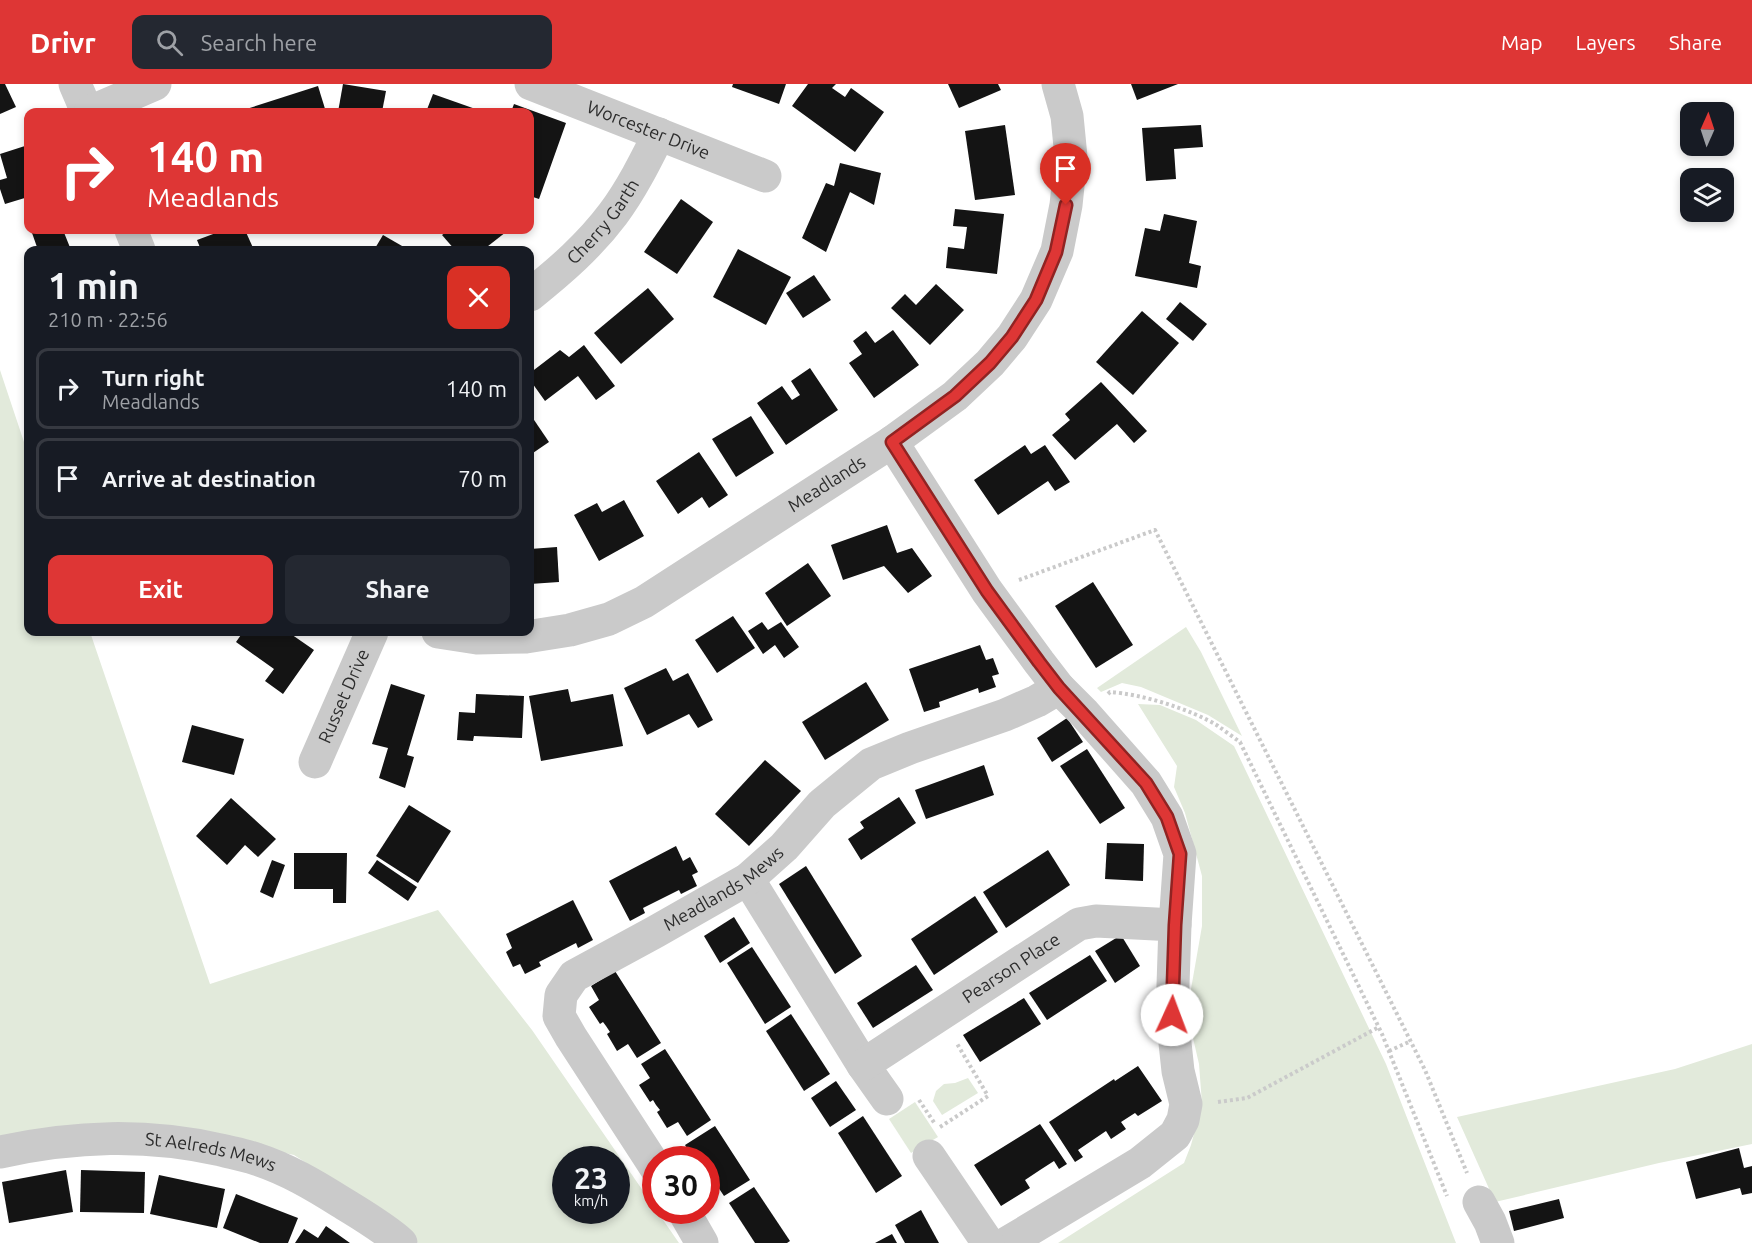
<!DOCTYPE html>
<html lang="en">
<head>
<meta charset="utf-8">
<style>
  :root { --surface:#171b24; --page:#242831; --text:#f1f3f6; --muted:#9ea1a6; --line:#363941; --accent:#de3635 }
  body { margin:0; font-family:Ubuntu,sans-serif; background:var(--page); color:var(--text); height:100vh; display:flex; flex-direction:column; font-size:22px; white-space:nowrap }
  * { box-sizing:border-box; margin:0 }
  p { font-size:20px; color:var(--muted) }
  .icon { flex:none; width:33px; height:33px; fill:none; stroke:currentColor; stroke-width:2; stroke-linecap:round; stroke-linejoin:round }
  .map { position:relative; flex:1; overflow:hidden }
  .side { position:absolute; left:24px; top:162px; width:510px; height:390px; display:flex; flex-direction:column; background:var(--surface); border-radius:12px; box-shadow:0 3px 9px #0003 }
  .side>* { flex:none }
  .banner { position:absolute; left:24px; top:24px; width:510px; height:126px; border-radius:12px; box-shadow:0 3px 9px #0003; background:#de3635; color:#fff; overflow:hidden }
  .needle { width:39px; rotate:3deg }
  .buttons { position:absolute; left:1680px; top:18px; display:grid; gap:12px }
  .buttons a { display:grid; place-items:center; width:54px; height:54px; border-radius:12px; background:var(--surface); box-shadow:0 3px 9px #0003; font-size:30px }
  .speed { position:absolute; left:552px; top:1062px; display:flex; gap:12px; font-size:30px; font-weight:700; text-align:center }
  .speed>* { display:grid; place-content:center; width:78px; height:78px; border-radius:50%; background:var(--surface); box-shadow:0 3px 9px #0003; line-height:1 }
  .speed small { font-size:15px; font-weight:400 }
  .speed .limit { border:9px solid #d22; background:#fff; color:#111 }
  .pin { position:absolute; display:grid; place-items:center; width:51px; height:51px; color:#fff; margin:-62px -26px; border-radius:50% 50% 50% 0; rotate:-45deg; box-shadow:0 0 6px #0007 }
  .pin .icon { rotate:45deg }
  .me { position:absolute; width:66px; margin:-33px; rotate:2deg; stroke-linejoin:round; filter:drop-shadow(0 0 4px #0008) }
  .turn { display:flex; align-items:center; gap:21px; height:126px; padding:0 24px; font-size:27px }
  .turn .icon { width:78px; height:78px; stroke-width:2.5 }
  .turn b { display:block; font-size:42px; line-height:51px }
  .round { display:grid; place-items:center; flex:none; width:63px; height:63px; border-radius:12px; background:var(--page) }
  .head { display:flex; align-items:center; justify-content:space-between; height:102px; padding:0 24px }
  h1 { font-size:36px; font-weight:600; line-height:45px }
  .primary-button { display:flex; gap:12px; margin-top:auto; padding:12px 24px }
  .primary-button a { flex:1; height:69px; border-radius:12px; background:var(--accent); color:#fff; font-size:24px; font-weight:600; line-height:69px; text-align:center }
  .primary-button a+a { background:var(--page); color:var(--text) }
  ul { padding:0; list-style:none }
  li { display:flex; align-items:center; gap:18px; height:81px; margin:0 12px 9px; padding:0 12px; border:3px solid var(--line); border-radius:12px }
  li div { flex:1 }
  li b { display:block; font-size:22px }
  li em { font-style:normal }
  header { display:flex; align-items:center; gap:36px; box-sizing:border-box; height:84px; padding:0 30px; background:var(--accent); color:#fff }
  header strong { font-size:28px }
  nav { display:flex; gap:33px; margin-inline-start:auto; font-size:21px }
  .search { width:420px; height:54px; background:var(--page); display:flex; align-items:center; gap:15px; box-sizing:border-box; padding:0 21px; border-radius:12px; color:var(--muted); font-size:22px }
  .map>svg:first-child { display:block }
  .green { fill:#e2eadb; fill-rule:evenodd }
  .building { fill:#141414 }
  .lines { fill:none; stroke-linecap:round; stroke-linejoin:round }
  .path { stroke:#cacaca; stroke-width:4; stroke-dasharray:3 3; stroke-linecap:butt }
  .minor { stroke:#cacaca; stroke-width:33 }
  .route-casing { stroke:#902322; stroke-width:15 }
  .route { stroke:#de3635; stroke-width:10 }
  .labels { text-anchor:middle; stroke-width:6; stroke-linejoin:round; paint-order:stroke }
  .street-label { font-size:18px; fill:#2d2d2d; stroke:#fff }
</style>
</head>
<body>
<header>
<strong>Drivr</strong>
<div class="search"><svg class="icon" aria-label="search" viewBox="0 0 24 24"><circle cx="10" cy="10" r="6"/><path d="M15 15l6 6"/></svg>Search here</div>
<nav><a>Map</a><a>Layers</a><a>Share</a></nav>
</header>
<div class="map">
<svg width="1752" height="1159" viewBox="0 0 1752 1159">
  <rect width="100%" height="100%" fill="#fff"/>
  <g class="green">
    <path d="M0,286L28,370V548H90L210,900L438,826L532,946L679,1159H418L395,1137L294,1071L197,1050L0,1055ZM566,1076H616V1126H566Z"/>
    <polygon points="1186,543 1201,568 1242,652 1208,631 1141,603 1122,599 1101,608 1097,604"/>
    <polygon points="1138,620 1160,621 1196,636 1234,662 1386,980 1456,1159 1058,1159 1184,1079 1191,1061 1202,1020 1199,980 1187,928 1202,842 1202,792 1185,729 1174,703 1177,682"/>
    <polygon points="1752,960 1752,1060 1659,1079 1495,1118 1457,1033 1675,985"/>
    <polygon points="968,994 978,1009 942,1031 933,1017 936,1007 944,1000 955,999"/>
    <polygon points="915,1018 938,1053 911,1069 889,1035"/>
  </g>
  <g class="building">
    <polygon points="0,0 5,0 16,23 0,30"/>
    <polygon points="343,0 386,7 382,28 338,28"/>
    <polygon points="733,0 786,0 779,20 732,3"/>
    <polygon points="808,0 836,0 832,4 845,13 851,4 884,28 855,68 792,22"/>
    <polygon points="948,0 998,0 1001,6 959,24"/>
    <polygon points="1131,0 1178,0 1137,16"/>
    <polygon points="318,2 326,28 237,28"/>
    <polygon points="433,10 484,28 426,28"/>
    <polygon points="514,20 566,39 539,115 530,112 530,28 511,28"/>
    <polygon points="1005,41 1015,111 975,116 965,47"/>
    <polygon points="1201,41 1203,63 1174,65 1176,95 1146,97 1142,44"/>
    <polygon points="28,61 28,113 5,120 0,105 0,96 7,94 0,70"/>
    <polygon points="840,79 881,89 874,121 850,108 826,168 802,154 826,99 834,102"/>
    <polygon points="681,115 713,138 677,190 644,168"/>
    <polygon points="955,125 1004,130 997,190 946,184 948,163 964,165 967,143 953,142"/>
    <polygon points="1164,130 1197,137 1189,179 1201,182 1197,204 1135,192 1145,144 1160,147"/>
    <polygon points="31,146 63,146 71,166 38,166"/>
    <polygon points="224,146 245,146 254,166 201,166 197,156"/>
    <polygon points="449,146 504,146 506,148 483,166 455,166 442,151"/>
    <polygon points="383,151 409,166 374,166"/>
    <polygon points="738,165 791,193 766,241 713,213"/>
    <polygon points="814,191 831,216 803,234 786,209"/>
    <polygon points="936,200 964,226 930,261 891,224 905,210 916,221"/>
    <polygon points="648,204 674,235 621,280 594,249"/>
    <polygon points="1180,218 1207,240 1193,257 1166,235"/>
    <polygon points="1142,227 1179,259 1133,311 1096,278"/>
    <polygon points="893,246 919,281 874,314 849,279 862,270 853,257 866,247 875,259"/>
    <polygon points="584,261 615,302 596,316 578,292 545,317 530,296 530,289 560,266 569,273"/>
    <polygon points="810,284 838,326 786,361 757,319 782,302 792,316 800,311 791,297"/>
    <polygon points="1101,298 1147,347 1134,359 1117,340 1075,376 1052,351 1070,336 1065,330"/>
    <polygon points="530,330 549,358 530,371"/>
    <polygon points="751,332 774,369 736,393 712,355"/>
    <polygon points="1025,361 1031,370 1045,361 1070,398 1055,407 1048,397 998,431 974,396"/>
    <polygon points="699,368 728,411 709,424 702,413 678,430 656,397"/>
    <polygon points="624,416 644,452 599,477 574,431 597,419 602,428"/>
    <polygon points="887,441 897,469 912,464 932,492 908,509 884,482 843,496 831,461"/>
    <polygon points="557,463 559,498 530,500 530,465"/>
    <polygon points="808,479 831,512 787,542 765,509"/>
    <polygon points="1093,498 1133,561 1096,584 1055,522"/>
    <polygon points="733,532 755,564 717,589 695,556"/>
    <polygon points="762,538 768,546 781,538 799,563 784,574 775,561 763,570 748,547"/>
    <polygon points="243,548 288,548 314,566 283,610 265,597 274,585 236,558"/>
    <polygon points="980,561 986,576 993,574 999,590 992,592 996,603 979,609 978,604 939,618 940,623 924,628 909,585"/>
    <polygon points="666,584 673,597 688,589 713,636 698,644 689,630 647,651 624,604"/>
    <polygon points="866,598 889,636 825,676 802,638"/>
    <polygon points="391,600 425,611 407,671 414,673 405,704 379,694 388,664 372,660"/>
    <polygon points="568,605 571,618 613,610 623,662 541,677 529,612"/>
    <polygon points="476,610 524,612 522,654 474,652 473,657 457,656 459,628 475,629"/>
    <polygon points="1067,634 1083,658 1052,678 1037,654"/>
    <polygon points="192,641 244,655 234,691 182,678"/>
    <polygon points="1087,665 1125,724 1100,740 1060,682"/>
    <polygon points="765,676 801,707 749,762 715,730"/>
    <polygon points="984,681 994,711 926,735 915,706"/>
    <polygon points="899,713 916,739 861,776 848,755 864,744 860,738"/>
    <polygon points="231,714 276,755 258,773 245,761 227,781 196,752"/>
    <polygon points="409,721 451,747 418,799 376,772"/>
    <polygon points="1107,759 1144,760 1143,797 1105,795"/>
    <polygon points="676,762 683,777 690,773 698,788 692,791 697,802 681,810 679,806 643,824 645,829 630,837 609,797"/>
    <polygon points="1048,766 1070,801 1006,844 983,808"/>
    <polygon points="294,769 347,769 346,819 333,819 333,805 294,805"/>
    <polygon points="272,776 285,781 273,814 260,808"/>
    <polygon points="377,776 417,803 408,817 368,789"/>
    <polygon points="806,782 862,872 835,890 779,800"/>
    <polygon points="975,812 998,848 934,891 911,855"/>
    <polygon points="573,816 593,856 578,864 576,859 539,878 541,882 525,890 520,880 513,883 506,868 512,864 506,850"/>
    <polygon points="734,833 750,859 720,879 704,852"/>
    <polygon points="1121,851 1140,882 1115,899 1095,867"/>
    <polygon points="752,863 791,923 765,940 727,879"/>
    <polygon points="1090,871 1107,897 1047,936 1029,909"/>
    <polygon points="916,881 933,906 873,944 857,919"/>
    <polygon points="615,887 661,959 637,974 628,960 617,967 607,950 610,948 606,942 603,938 600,940 589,923 599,916 591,902"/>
    <polygon points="1024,914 1041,940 980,978 963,951"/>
    <polygon points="791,930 830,990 804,1007 766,947"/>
    <polygon points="665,965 711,1036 687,1052 678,1038 667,1044 657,1028 660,1026 656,1021 653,1016 650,1018 639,1001 650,994 641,980"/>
    <polygon points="1138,982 1162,1017 1138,1032 1135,1029 1121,1038 1126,1045 1111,1055 1106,1047 1078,1066 1083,1073 1075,1078 1049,1038 1114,995 1115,997"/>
    <polygon points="836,997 856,1026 830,1043 811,1014"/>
    <polygon points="863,1032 902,1092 876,1109 838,1049"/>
    <polygon points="1040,1040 1067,1080 1059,1085 1054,1077 1040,1086 1025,1096 1030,1104 1001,1122 974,1081"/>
    <polygon points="715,1042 750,1096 724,1112 706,1085 706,1076 701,1076 699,1073 694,1076 685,1061"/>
    <polygon points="1739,1064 1744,1084 1752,1082 1752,1109 1742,1111 1740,1104 1696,1115 1686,1078"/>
    <polygon points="66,1086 73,1128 9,1139 2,1098"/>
    <polygon points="81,1086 145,1088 144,1129 80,1128"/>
    <polygon points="159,1091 225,1105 217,1144 150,1130"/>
    <polygon points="754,1103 790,1157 787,1159 755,1159 729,1119"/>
    <polygon points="236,1110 298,1134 288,1159 260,1159 223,1144"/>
    <polygon points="1559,1115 1564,1134 1514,1147 1509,1127"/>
    <polygon points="921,1126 939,1159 905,1159 895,1141"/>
    <polygon points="326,1142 350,1159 295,1159 304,1145 318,1154"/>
    <polygon points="892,1150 897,1159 875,1159"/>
  </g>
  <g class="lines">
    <g class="path">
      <polyline points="1019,496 1155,446 1425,986 1467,1089"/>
      <path d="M1108,610L1110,608C1141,610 1191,625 1218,642C1225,647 1233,653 1240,658L1382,950L1447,1112"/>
      <polyline points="1389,967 1411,957"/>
      <polyline points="919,1016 935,1040"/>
      <polyline points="1218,1018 1247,1014 1379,943"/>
      <polyline points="940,1043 988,1012 956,958"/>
    </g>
    <g class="minor">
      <polyline points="75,0 87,28"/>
      <path id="s1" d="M531,0L765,92"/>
      <polyline points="90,28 155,0"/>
      <polyline points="131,146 139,166"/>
      <path id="s2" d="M530,211C560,187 589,162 613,130C631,106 645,78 659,50"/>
      <polyline points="892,358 987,507 1039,578 1059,604 1084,629 1146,699 1167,733 1180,770 1175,841 1172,931 1178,987 1186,1020 1183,1036 1175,1051 1140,1079 1007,1159"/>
      <path id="s3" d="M438,548L477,554L526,553L570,546L609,535L644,518L892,358L955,312L990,279L1012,253L1036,216L1057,167L1066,121L1071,73L1067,32L1058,0"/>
      <path id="s4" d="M315,678L372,548"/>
      <polyline points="748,795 863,981 887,1015"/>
      <path id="s5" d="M863,981L1079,840L1096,837L1175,841"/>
      <path id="s6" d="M0,1068C75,1052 145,1049 221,1066C233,1069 245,1071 256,1075C287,1085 314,1101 341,1118C362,1131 383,1143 401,1159"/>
      <polyline points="929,1072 988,1159"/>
      <path id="s7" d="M656,1084L571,953L559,932L561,911L574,892L655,848L748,795L784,763L822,720L871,680L910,664L1005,631L1037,617L1059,604"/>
      <polyline points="1479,1118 1490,1138 1498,1159"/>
      <polyline points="683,1126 702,1159"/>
    </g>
  </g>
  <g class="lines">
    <defs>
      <polyline id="route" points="1066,121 1056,168 1036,216 1012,253 990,279 955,312 892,358 987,507 1039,578 1059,604 1146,699 1167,733 1180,770 1175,841 1172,931"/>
    </defs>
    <use href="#route" class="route-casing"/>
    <use href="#route" class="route"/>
  </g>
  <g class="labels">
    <g class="street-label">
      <text dy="6" stroke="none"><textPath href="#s1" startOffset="126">Worcester Drive</textPath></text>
      <text dy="6" stroke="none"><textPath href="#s2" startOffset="104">Cherry Garth</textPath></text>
      <text dy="6" stroke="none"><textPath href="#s3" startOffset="430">Meadlands</textPath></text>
      <text dy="6" stroke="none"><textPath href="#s4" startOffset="72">Russet Drive</textPath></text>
      <text dy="6" stroke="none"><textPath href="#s7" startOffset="398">Meadlands Mews</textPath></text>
      <text dy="6" stroke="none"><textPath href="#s5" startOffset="177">Pearson Place</textPath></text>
      <text dy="6" stroke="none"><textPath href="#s6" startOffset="213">St Aelreds Mews</textPath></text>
    </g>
  </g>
</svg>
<div class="buttons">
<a><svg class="needle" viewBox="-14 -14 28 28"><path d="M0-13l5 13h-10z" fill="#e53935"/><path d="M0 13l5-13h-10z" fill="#9ea1a6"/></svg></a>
<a><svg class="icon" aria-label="layers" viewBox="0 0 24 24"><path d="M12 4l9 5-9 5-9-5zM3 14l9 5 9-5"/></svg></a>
</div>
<div class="speed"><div>23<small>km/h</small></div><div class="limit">30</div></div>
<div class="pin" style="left:1066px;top:121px;background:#d93025"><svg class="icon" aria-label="arrive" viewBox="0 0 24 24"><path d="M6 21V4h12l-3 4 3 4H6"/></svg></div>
<svg class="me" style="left:1172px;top:931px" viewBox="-20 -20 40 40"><circle r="19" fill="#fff"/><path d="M0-13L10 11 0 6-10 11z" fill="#de3635"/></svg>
<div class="banner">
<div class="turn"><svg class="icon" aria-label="right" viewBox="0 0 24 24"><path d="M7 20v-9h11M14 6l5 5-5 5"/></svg><div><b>140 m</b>Meadlands</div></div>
</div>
<section class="side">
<div class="head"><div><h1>1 min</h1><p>210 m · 22:56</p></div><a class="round" style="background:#d93025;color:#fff"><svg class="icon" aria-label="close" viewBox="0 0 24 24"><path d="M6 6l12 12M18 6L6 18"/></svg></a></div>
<ul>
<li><svg class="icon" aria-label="right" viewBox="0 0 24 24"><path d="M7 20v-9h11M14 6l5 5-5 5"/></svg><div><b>Turn right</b><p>Meadlands</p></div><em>140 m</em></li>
<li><svg class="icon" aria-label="arrive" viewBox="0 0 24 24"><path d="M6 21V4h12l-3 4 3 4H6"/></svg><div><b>Arrive at destination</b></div><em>70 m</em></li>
</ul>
<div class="primary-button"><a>Exit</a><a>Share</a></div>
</section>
</div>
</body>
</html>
